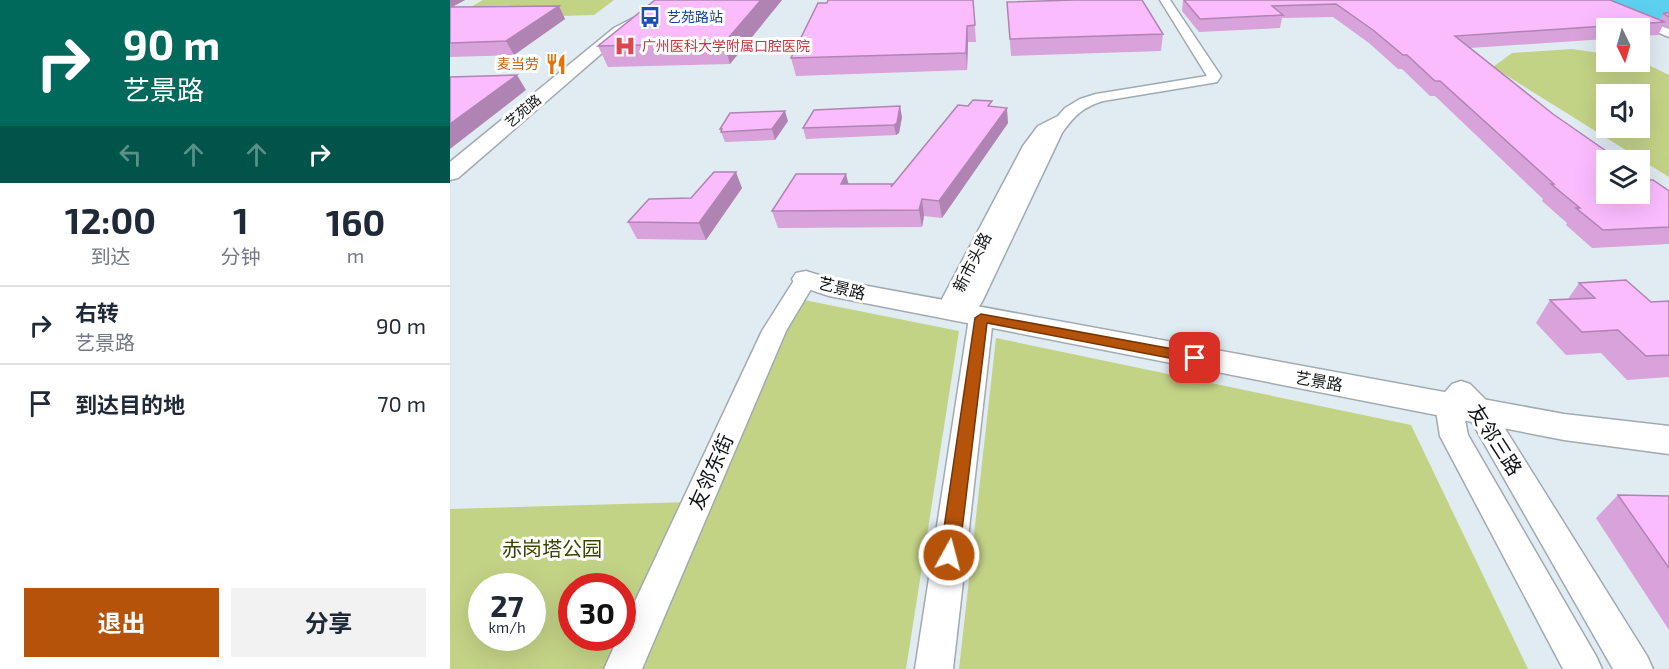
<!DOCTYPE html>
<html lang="zh">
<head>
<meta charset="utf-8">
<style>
  :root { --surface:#fff; --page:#f2f2f3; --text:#1f2937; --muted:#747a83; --line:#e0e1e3; --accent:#b45309 }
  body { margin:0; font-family:"Exo 2","Noto Sans SC",sans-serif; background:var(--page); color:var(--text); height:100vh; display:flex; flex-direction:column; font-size:22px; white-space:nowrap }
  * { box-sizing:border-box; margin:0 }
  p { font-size:20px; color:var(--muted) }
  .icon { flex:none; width:33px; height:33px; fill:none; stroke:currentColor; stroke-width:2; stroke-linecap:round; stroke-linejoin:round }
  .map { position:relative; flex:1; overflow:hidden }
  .side { display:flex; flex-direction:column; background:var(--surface); width:450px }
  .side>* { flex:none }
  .top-card { background:#00695c; color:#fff; overflow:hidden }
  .needle { width:39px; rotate:175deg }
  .controls { position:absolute; left:1146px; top:18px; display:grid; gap:12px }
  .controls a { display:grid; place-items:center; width:54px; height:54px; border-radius:0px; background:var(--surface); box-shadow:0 6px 24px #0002; font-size:30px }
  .speed { position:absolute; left:18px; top:573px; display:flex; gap:12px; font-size:30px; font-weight:700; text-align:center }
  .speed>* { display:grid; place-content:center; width:78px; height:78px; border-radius:50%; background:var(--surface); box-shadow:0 6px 24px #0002; line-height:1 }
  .speed small { font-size:15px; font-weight:400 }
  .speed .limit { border:9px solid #d22; background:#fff; color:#111 }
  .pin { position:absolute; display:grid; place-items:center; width:51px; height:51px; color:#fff; margin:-26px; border-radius:12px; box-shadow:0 3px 9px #0006 }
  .me { position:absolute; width:66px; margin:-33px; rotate:7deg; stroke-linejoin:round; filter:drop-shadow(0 0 4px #0008) }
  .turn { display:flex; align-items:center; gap:21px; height:126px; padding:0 24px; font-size:27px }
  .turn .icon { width:78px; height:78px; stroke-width:2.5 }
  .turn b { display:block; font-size:42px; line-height:51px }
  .lanes { display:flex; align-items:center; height:57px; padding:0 24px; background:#0003; justify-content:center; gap:30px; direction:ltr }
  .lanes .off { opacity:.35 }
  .eta { display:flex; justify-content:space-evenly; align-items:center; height:102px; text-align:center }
  .eta b { font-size:36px; font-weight:700; line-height:42px }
  .primary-button { display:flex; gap:12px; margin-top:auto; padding:12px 24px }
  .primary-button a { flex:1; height:69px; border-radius:0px; background:var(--accent); color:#fff; font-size:24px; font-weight:700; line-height:69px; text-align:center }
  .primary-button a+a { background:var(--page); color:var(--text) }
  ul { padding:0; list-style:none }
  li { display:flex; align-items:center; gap:18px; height:78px; padding:0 24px; border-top:2px solid var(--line) }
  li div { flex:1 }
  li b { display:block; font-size:22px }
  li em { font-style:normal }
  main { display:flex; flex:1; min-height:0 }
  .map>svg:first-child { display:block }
  .green { fill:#c3d386; fill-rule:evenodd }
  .water { fill:#5dd0ef }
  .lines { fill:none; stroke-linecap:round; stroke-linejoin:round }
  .minor-casing { stroke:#a1aab1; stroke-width:3 }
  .tertiary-casing { stroke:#a1aab1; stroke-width:3 }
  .minor { fill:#fff; fill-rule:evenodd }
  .tertiary { fill:#fff; fill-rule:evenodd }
  .wall { fill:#d8a2da }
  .shaded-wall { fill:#b084b2 }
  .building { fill:#fbbcfe; stroke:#b084b2; stroke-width:1.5 }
  .route { fill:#b45309; stroke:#753606; stroke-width:1.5 }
  .labels { text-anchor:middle; stroke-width:6; stroke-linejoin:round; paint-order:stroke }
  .far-transit-label { font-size:14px; fill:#164399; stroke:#fff; text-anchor:start }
  .far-health-label { font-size:14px; fill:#be3a42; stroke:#fff; text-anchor:start }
  .far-food-label { font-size:14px; fill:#c56008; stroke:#fff; text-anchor:end }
  .far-street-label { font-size:14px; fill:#101316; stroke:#fff }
  .street-label { font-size:16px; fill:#101316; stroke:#fff }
  .near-street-label { font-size:20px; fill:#101316; stroke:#fff }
  .near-park-label { font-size:20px; fill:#3a4300; stroke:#fff }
</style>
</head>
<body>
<main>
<section class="side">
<div class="top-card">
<div class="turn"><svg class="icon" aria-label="right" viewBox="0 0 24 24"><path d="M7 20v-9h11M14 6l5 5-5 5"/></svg><div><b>90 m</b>艺景路</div></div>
<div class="lanes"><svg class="icon off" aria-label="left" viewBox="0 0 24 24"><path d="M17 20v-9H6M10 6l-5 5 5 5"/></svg><svg class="icon off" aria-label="ahead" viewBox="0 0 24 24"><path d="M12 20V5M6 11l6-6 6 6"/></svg><svg class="icon off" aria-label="ahead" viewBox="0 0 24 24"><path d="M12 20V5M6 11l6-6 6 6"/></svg><svg class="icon" aria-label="right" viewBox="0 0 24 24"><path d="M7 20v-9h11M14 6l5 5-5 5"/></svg></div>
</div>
<div class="eta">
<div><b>12:00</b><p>到达</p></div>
<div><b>1</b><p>分钟</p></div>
<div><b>160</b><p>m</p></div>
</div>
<ul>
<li><svg class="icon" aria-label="right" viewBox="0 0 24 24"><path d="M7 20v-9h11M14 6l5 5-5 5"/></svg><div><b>右转</b><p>艺景路</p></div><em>90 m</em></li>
<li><svg class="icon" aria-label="arrive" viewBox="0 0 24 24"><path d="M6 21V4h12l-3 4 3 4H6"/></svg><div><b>到达目的地</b></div><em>70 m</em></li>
</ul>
<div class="primary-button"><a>退出</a><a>分享</a></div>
</section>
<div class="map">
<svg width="1219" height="669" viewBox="0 0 1219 669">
  <rect width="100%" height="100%" fill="#e1ebf2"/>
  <g class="green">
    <polygon points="33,0 164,0 144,15 0,19"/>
    <path d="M1122,49L1156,54V62L1190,61L1219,75V177L1043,67L1062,53ZM1156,94H1190V128H1156Z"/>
    <polygon points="349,299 509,331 456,669 183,669"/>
    <polygon points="546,338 961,425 1078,669 509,669"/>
    <path d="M241,502L158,669H0V509ZM32,586H82V638H32ZM122,586H172V638H122Z"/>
  </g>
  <polygon class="water" points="1149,0 1219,0 1219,18 1199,20"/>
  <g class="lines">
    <defs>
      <g id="minor">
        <path d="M710,0H720L771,76L767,82L762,83L653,101C633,107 624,116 612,133L532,302C525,314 510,322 496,318L492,313V299L573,146L588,126L608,116L615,108L630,99L646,94L757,76Z"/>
        <polygon points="1130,0 1145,0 1219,29 1219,37"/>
        <polygon points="356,272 364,274 367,279 336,331 192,669 154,669 168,638 172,638 172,629 312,331 348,274"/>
        <polygon points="531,310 539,313 543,318 503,669 465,669 519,318 523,313"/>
        <polygon points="1011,381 1020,384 1039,403 1197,656 1203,669 1163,669 1019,417 1013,410 1018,435 1146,656 1152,669 1113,669 990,436 985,404 1002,384"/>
      </g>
      <g id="tertiary">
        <polygon points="229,0 248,0 174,34 8,178 0,180 0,162 164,28 189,15"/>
        <polygon points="356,271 385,280 1114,414 1219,426 1219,454 1114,440 379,296 346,285 342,279 346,273"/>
      </g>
    </defs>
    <use href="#minor" class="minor-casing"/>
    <use href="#tertiary" class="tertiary-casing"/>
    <use href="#minor" class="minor"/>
    <use href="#tertiary" class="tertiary"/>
  </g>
  <g class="wall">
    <polygon points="0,0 15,0 2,7 109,6 115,19 64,55 0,57"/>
    <polygon points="332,0 280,64 158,67 148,46"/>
    <polygon points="523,0 526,42 518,42 517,70 346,76 341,58"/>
    <polygon points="733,0 1160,0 1210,20 1214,13 1219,13 1219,28 1213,25 1208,35 1190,36 1190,28 1156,28 1156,39 1020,48 1103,114 1196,180 1219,191 1219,244 1142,248 1116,225 1117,223 1092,201 1093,199 985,96 980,96 952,69 948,69 919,43 883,17 832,18 830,28 749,32 732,11"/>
    <polygon points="557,2 713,34 711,51 561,56"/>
    <polygon points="542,106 558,123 492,218 474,216 472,227 328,228 322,211 398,184 442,186"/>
    <polygon points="452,117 449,133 446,135 356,139 353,128"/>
    <polygon points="338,121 325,140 275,142 270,129"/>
    <polygon points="292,188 256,240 187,239 178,222 241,198"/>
    <polygon points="1129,283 1201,302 1219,301 1219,377 1177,380 1151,353 1116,355 1086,323 1100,300 1118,299"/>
    <polygon points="1168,495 1219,496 1219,630 1146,518"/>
  </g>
  <g class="shaded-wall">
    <polygon points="0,0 15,0 0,8"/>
    <polygon points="311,0 332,0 280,64 274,43"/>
    <polygon points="109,6 115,19 64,55 56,41"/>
    <polygon points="517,26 518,42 517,70 516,53"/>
    <polygon points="67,75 76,90 0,149 0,124"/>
    <polygon points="450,106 452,117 449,133 446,135 444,125"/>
    <polygon points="557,108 558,123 492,218 489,201"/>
    <polygon points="335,111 338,121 325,140 322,129"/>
    <polygon points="286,172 292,188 256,240 249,223"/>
    <polygon points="396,174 400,190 391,184"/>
    <polygon points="472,199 474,216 472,227 469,210"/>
  </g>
  <g class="building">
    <polygon points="205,0 311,0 274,43 148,46"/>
    <polygon points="378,0 523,0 525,25 517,26 516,53 341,58 368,3 377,3"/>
    <polygon points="625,0 692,0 713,34 560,39 557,2"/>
    <polygon points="734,0 1160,0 1215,22 1005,36 1103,114 1169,160 1156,160 1156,194 1190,194 1190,176 1196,180 1203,180 1219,191 1219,227 1153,230 1126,208 1130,208 1101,184 1104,184 990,81 985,81 957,55 953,55 923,30 886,4 822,6 833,15 750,19"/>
    <polygon points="109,6 56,41 0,43 0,7"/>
    <polygon points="1214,13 1219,13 1219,17 1214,14"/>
    <polygon points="67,75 0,124 0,77"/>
    <polygon points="523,100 542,101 538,106 557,108 489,201 472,199 469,210 322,211 346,174 396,174 391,184 442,184 441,187 508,105 518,106"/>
    <polygon points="450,106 447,123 444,125 353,128 364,110"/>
    <polygon points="335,111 322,129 271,132 272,129 270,129 280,113"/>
    <polygon points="264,172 286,172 249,223 178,222 199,199 241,198"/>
    <polygon points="1176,280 1201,302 1219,301 1219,355 1196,356 1168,330 1132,332 1100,300 1145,298 1129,283"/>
    <polygon points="1168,495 1219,496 1219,568"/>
  </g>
  <polygon class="route" points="531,314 745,353 752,358 745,363 537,323 509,555 506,561 499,564 493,561 490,555 525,318"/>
  <defs>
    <symbol id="bus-bare" viewBox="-9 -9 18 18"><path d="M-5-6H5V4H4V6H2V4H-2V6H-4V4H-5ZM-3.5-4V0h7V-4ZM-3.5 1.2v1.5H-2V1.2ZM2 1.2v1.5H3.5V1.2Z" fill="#1a4fb4" stroke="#fff" stroke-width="2.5" paint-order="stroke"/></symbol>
    <symbol id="hospital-bare" viewBox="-9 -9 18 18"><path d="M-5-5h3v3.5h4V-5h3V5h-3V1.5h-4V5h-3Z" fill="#e0444e" stroke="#fff" stroke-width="2.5" paint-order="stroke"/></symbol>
    <symbol id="restaurant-bare" viewBox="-9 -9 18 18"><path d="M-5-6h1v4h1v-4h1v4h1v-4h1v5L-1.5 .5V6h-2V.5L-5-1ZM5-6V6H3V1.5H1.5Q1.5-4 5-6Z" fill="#e8710a" stroke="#fff" stroke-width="2.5" paint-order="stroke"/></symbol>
  </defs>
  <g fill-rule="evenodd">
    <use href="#bus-bare" x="185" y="2" width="30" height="30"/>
    <use href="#hospital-bare" x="160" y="31" width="30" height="30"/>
    <use href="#restaurant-bare" x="91" y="49" width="30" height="30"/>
  </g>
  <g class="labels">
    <g class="far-transit-label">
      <text x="217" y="22">艺苑路站</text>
    </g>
    <g class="far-health-label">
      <text x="192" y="51">广州医科大学附属口腔医院</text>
    </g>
    <g class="far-food-label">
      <text x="89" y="69">麦当劳</text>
    </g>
    <g class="far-street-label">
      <text transform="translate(73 111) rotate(-40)" y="5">艺苑路</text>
    </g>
    <g class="street-label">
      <text transform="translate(522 262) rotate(-63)" y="6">新市头路</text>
      <text transform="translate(392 288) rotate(14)" y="6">艺景路</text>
      <text transform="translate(869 381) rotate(10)" y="6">艺景路</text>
    </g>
    <g class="near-street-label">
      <text transform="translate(1045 440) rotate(57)" y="7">友邻三路</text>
      <text transform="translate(261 472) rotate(-66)" y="7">友邻东街</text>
    </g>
    <g class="near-park-label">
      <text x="102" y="556">赤岗塔公园</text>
    </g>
  </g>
</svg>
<div class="controls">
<a><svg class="needle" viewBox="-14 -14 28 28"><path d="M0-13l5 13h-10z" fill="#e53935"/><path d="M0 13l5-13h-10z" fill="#747a83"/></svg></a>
<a><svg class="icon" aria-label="sound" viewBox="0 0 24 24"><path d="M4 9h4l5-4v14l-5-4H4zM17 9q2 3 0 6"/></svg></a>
<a><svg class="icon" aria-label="layers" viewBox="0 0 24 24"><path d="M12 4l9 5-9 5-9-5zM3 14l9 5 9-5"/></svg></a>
</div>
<div class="speed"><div>27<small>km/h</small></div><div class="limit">30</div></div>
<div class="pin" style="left:745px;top:358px;background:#d93025"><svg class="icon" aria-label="arrive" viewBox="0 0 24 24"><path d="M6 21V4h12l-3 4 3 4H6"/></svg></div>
<svg class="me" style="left:499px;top:555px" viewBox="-20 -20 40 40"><circle r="17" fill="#b45309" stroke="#fff" stroke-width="3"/><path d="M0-11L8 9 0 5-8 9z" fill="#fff"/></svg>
</div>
</main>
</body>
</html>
